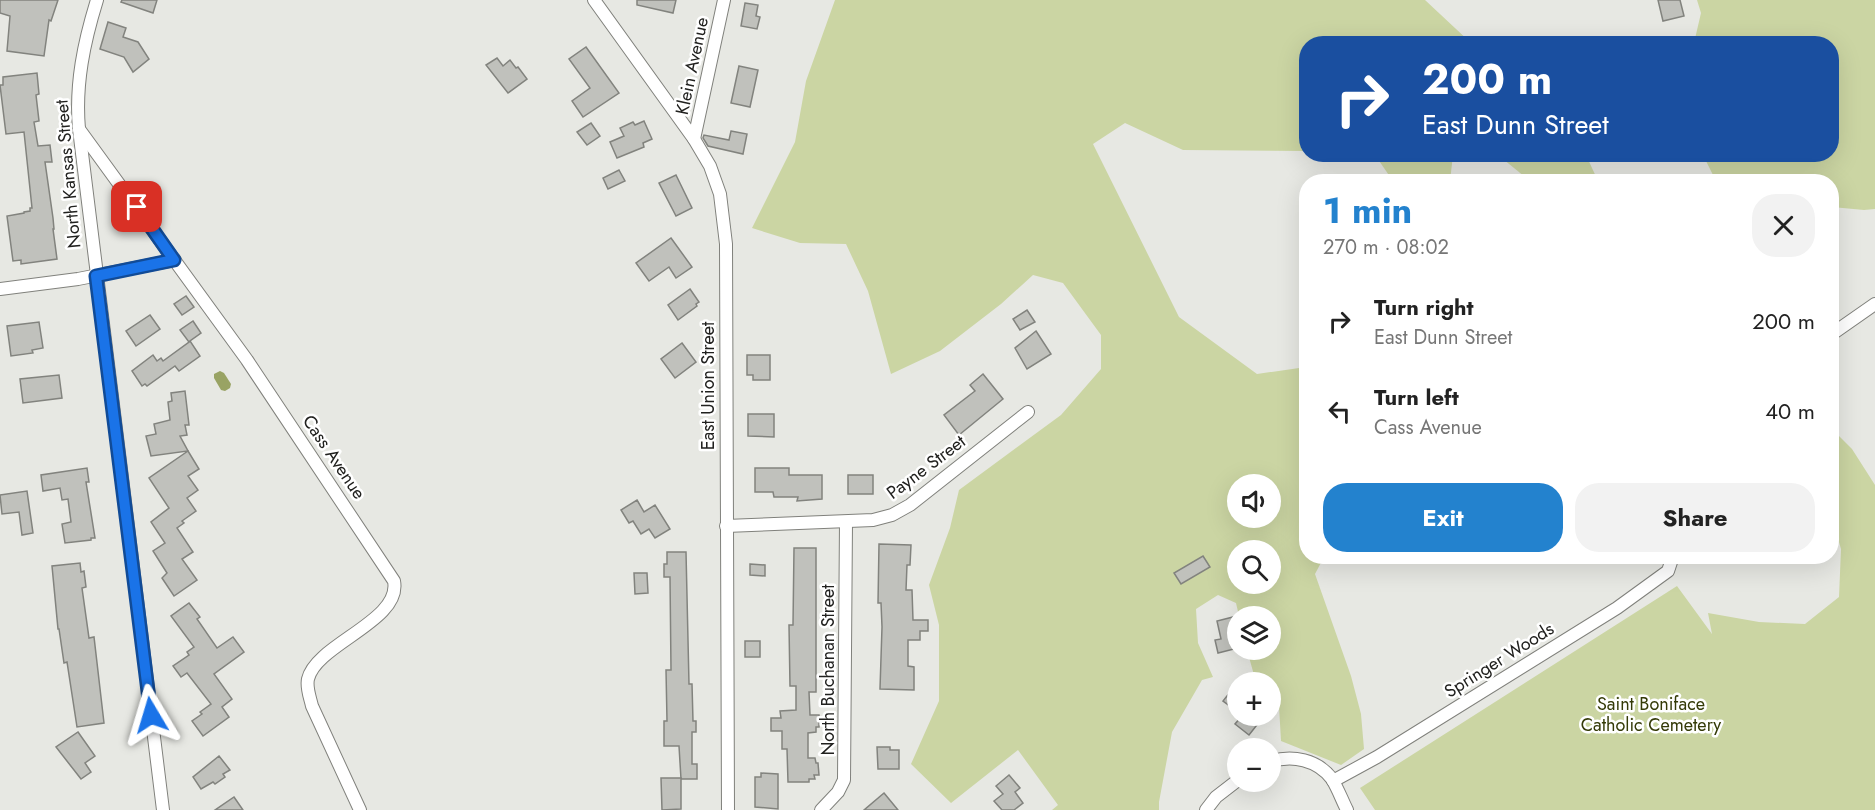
<!DOCTYPE html>
<html lang="en">
<head>
<meta charset="utf-8">
<style>
  :root { --surface:#fff; --page:#f2f2f2; --text:#222; --muted:#767676; --accent:#2382ce }
  body { margin:0; font-family:Jost,sans-serif; background:var(--page); color:var(--text); height:100vh; display:flex; flex-direction:column; font-size:22px; white-space:nowrap }
  * { box-sizing:border-box; margin:0 }
  p { font-size:20px; color:var(--muted) }
  .icon { flex:none; width:33px; height:33px; fill:none; stroke:currentColor; stroke-width:2; stroke-linecap:round; stroke-linejoin:round }
  .map { position:relative; flex:1; overflow:hidden }
  .details { position:absolute; left:1299px; top:174px; width:540px; height:390px; display:flex; flex-direction:column; background:var(--surface); border-radius:24px; box-shadow:0 6px 24px #0002 }
  .details>* { flex:none }
  .hud { position:absolute; left:1299px; top:36px; width:540px; height:126px; border-radius:24px; box-shadow:0 6px 24px #0002; background:#1a4fa0; color:#fff; overflow:hidden }
  .tools { position:absolute; left:1227px; top:474px; display:grid; gap:12px }
  .tools a { display:grid; place-items:center; width:54px; height:54px; border-radius:50%; background:var(--surface); box-shadow:0 6px 24px #0002; font-size:30px }
  .pin { position:absolute; display:grid; place-items:center; width:51px; height:51px; color:#fff; margin:-26px; border-radius:12px; box-shadow:0 3px 9px #0006 }
  .me { position:absolute; width:66px; margin:-33px; rotate:353deg; stroke-linejoin:round; filter:drop-shadow(0 0 4px #0008) }
  .turn { display:flex; align-items:center; gap:21px; height:126px; padding:0 24px; font-size:27px }
  .turn .icon { width:78px; height:78px; stroke-width:2.5 }
  .turn b { display:block; font-size:42px; line-height:51px }
  .round { display:grid; place-items:center; flex:none; width:63px; height:63px; border-radius:24px; background:var(--page) }
  .headline { display:flex; align-items:center; justify-content:space-between; height:102px; padding:0 24px }
  h1 { font-size:36px; font-weight:700; line-height:45px; color:var(--accent) }
  .cta { display:flex; gap:12px; margin-top:auto; padding:12px 24px }
  .cta a { flex:1; height:69px; border-radius:24px; background:var(--accent); color:#fff; font-size:24px; font-weight:700; line-height:69px; text-align:center }
  .cta a+a { background:var(--page); color:var(--text) }
  ul { padding:0; list-style:none }
  li { display:flex; align-items:center; gap:18px; height:90px; padding:0 24px }
  li div { flex:1 }
  li b { display:block; font-size:22px }
  li em { font-style:normal }
  .map>svg:first-child { display:block }
  .green { fill:#cbd5a3; fill-rule:evenodd }
  .water { fill:#99a364 }
  .building { fill:#c0c1bc; stroke:#82837e; stroke-width:1.5 }
  .lines { fill:none; stroke-linecap:round; stroke-linejoin:round }
  .minor-casing { stroke:#80817c; stroke-width:14 }
  .minor { stroke:#fff; stroke-width:12 }
  .route-casing { stroke:#114b97; stroke-width:15 }
  .route { stroke:#1a73e8; stroke-width:10 }
  .labels { text-anchor:middle; stroke-width:5; stroke-linejoin:round; paint-order:stroke }
  .street-label { font-size:18px; fill:#21211f; stroke:#fff }
  .park-label { font-size:18px; fill:#343a07; stroke:#fff }
</style>
</head>
<body>
<div class="map">
<svg width="1875" height="810" viewBox="0 0 1875 810">
  <rect width="100%" height="100%" fill="#e7e8e3"/>
  <g class="green">
    <path d="M835,0H1425L1471,43L1306,44V151L1183,150L1125,123L1093,144L1179,317L1257,374L1306,367V556L1324,557L1315,574L1351,676L1361,714L1364,749L1341,765L1281,741L1279,706L1271,695L1270,682H1260L1254,675L1247,650H1270V616H1239L1236,603L1218,595L1196,609L1198,643L1213,677L1202,680L1172,732L1159,802V810H1052L1058,805L1018,750L951,803L911,764L939,701V625L929,585L950,528L959,490L1061,415L1101,369V335L1063,283L1033,275L1001,304L940,351L891,374L868,291L846,244L800,243L752,228L795,142L806,81ZM1238,484H1270V518H1238ZM1238,550H1270V584H1238Z"/>
    <polygon points="1697,0 1875,0 1875,209 1864,210 1832,207 1832,182 1716,181 1703,155 1832,154 1832,44 1694,43 1701,13"/>
    <polygon points="1375,155 1453,155 1450,181 1393,181"/>
    <polygon points="1498,155 1586,155 1598,181 1530,181"/>
    <polygon points="1832,429 1852,449 1875,485 1875,810 1375,810 1360,788 1677,586 1712,634 1708,613 1759,622 1805,624 1839,597 1841,549 1832,518"/>
  </g>
  <polygon class="water" points="220,371 224,373 231,384 230,388 225,391 221,390 214,378 214,374"/>
  <g class="building">
    <polygon points="0,0 58,0 51,21 49,20 44,56 7,51 10,16 0,13"/>
    <polygon points="122,0 157,0 153,13 121,2"/>
    <polygon points="637,0 676,0 673,13 637,5"/>
    <polygon points="1658,0 1680,0 1684,16 1663,21"/>
    <polygon points="745,3 758,5 756,16 760,17 757,29 741,26"/>
    <polygon points="108,22 126,28 123,37 138,42 149,59 133,72 124,57 100,49"/>
    <polygon points="586,47 619,93 583,117 572,101 590,88 569,59"/>
    <polygon points="497,58 503,66 510,60 516,68 518,67 527,79 508,93 486,65"/>
    <polygon points="739,66 758,70 750,107 731,103"/>
    <polygon points="37,73 39,94 36,95 39,121 34,122 38,146 50,145 52,162 45,162 53,218 54,229 53,229 57,259 21,264 21,260 13,261 7,216 24,213 24,212 30,211 30,208 32,208 24,132 6,134 0,85 3,85 3,77"/>
    <polygon points="644,121 652,139 643,143 644,147 617,158 610,142 624,136 620,128 633,122 635,125"/>
    <polygon points="591,123 600,136 587,145 577,132"/>
    <polygon points="731,131 747,134 743,154 708,146 703,138 704,135 729,140"/>
    <polygon points="619,170 625,181 608,189 603,178"/>
    <polygon points="676,175 692,208 676,216 659,183"/>
    <polygon points="671,238 692,267 676,278 669,267 649,281 636,263"/>
    <polygon points="690,289 699,302 696,304 697,306 678,320 668,305"/>
    <polygon points="186,296 194,307 182,315 174,304"/>
    <polygon points="1027,310 1035,322 1020,330 1013,319"/>
    <polygon points="150,315 160,329 136,346 126,331"/>
    <polygon points="193,321 201,333 190,341 200,356 179,371 175,366 147,386 145,384 142,386 132,371 153,355 157,361 161,358 163,361 189,342 180,330"/>
    <polygon points="39,322 43,348 32,350 33,353 11,356 7,326"/>
    <polygon points="1036,331 1051,354 1027,369 1015,348"/>
    <polygon points="682,343 696,362 675,378 661,359"/>
    <polygon points="747,355 770,355 770,380 753,380 753,375 747,375"/>
    <polygon points="983,374 1003,399 959,435 944,415 975,391 970,385"/>
    <polygon points="59,375 62,398 23,403 20,379"/>
    <polygon points="185,391 189,425 185,425 187,435 180,436 188,451 151,456 146,436 156,434 154,424 170,420 168,402 172,401 171,393"/>
    <polygon points="748,414 774,414 774,437 748,436"/>
    <polygon points="188,451 199,469 188,476 198,490 187,498 196,511 182,521 184,523 177,528 193,552 182,559 197,580 174,596 162,578 167,573 153,551 165,543 151,522 169,508 149,478"/>
    <polygon points="87,468 89,482 86,482 95,538 91,538 91,540 65,543 62,524 71,522 68,499 62,500 60,488 43,491 41,475"/>
    <polygon points="755,468 789,468 789,475 822,475 822,499 797,501 798,497 774,497 773,492 755,492"/>
    <rect x="848" y="475" width="25" height="19"/>
    <polygon points="27,491 33,533 22,535 19,512 2,514 0,495"/>
    <polygon points="637,500 644,512 655,505 670,529 655,538 649,529 641,534 633,521 629,523 621,510"/>
    <polygon points="879,544 911,545 910,565 907,565 906,590 912,590 913,620 928,620 928,631 920,631 920,640 908,640 908,666 914,667 914,690 880,689 882,627 881,603 878,603"/>
    <polygon points="794,548 816,548 816,692 809,692 810,715 819,715 819,727 816,727 816,732 808,733 808,758 815,758 816,763 818,763 819,775 814,775 815,779 809,779 809,782 788,782 787,749 782,749 782,731 771,731 771,718 781,718 780,711 796,710 796,686 790,686 789,625 793,625"/>
    <polygon points="667,552 686,552 689,684 692,684 693,721 696,721 696,732 692,732 692,764 697,764 697,779 681,779 679,746 664,746 664,721 667,721 666,670 671,670 670,577 664,577 664,564 667,564"/>
    <polygon points="1203,556 1210,567 1181,584 1174,573"/>
    <polygon points="80,563 81,572 84,571 86,587 82,588 89,638 94,637 104,723 77,727 67,662 64,663 59,629 58,629 52,566"/>
    <polygon points="750,564 765,565 765,576 750,575"/>
    <polygon points="634,573 647,573 648,593 635,594"/>
    <polygon points="189,603 200,617 197,619 217,648 233,637 244,652 214,674 232,699 222,707 229,717 203,736 192,721 202,714 200,712 211,704 187,673 181,677 173,666 189,655 187,652 194,647 171,616"/>
    <polygon points="1233,617 1238,638 1238,648 1218,653 1215,640 1221,639 1217,621"/>
    <rect x="745" y="641" width="15" height="16"/>
    <polygon points="1238,682 1238,712 1223,701"/>
    <polygon points="1242,716 1264,716 1249,735 1235,724"/>
    <polygon points="78,732 95,756 85,763 91,772 81,779 56,747"/>
    <polygon points="877,747 890,747 890,750 899,750 899,769 878,769"/>
    <polygon points="219,756 230,770 223,774 225,777 215,784 213,782 201,789 193,777"/>
    <polygon points="761,773 778,774 778,809 755,807 755,777 761,777"/>
    <polygon points="1009,775 1020,788 1015,792 1023,803 1014,810 1002,810 994,801 1003,794 996,786"/>
    <polygon points="661,778 681,778 681,809 662,810"/>
    <polygon points="884,793 898,810 864,810"/>
    <polygon points="234,797 243,810 215,810"/>
  </g>
  <g class="lines">
    <defs>
      <g id="minor">
        <path d="M97,0C84,42 75,84 79,129L163,810"/>
        <polyline points="594,0 694,139 710,166 720,194 726,244 728,810"/>
        <path d="M79,129L247,360L394,581C402,621 316,644 308,679C306,688 310,697 312,706L360,810"/>
        <polyline points="694,139 724,0"/>
        <polyline points="0,289 78,279 175,260"/>
        <polyline points="1832,334 1875,304"/>
        <polyline points="726,526 873,520 892,515 910,505 1028,412"/>
        <path d="M1270,762C1292,754 1318,760 1332,779C1338,789 1342,800 1347,810"/>
        <polyline points="1333,781 1377,757 1617,608 1668,571 1673,556"/>
        <polyline points="821,810 838,792 844,780 846,522"/>
        <polyline points="1206,810 1216,797 1238,780"/>
      </g>
    </defs>
    <use href="#minor" class="minor-casing"/>
    <use href="#minor" class="minor"/>
  </g>
  <g class="lines">
    <defs>
      <polyline id="route" points="137,207 174,260 96,276 151,715"/>
    </defs>
    <use href="#route" class="route-casing"/>
    <use href="#route" class="route"/>
  </g>
  <g class="labels">
    <g class="street-label">
      <text transform="translate(692 66) rotate(-78)" y="6">Klein Avenue</text>
      <text transform="translate(68 174) rotate(-95)" y="6">North Kansas Street</text>
      <text transform="translate(708 386) rotate(-90)" y="6">East Union Street</text>
      <text transform="translate(334 457) rotate(56)" y="6">Cass Avenue</text>
      <text transform="translate(926 467) rotate(-37)" y="6">Payne Street</text>
      <text transform="translate(1499 660) rotate(-32)" y="6">Springer Woods</text>
      <text transform="translate(828 670) rotate(-90)" y="6">North Buchanan Street</text>
    </g>
    <g class="park-label">
      <text x="1651" y="710">Saint Boniface<tspan x="1651" dy="21">Catholic Cemetery</tspan></text>
    </g>
  </g>
</svg>
<div class="tools">
<a><svg class="icon" aria-label="sound" viewBox="0 0 24 24"><path d="M4 9h4l5-4v14l-5-4H4zM17 9q2 3 0 6"/></svg></a>
<a><svg class="icon" aria-label="search" viewBox="0 0 24 24"><circle cx="10" cy="10" r="6"/><path d="M15 15l6 6"/></svg></a>
<a><svg class="icon" aria-label="layers" viewBox="0 0 24 24"><path d="M12 4l9 5-9 5-9-5zM3 14l9 5 9-5"/></svg></a>
<a>+</a>
<a>−</a>
</div>
<div class="pin" style="left:137px;top:207px;background:#d93025"><svg class="icon" aria-label="arrive" viewBox="0 0 24 24"><path d="M6 21V4h12l-3 4 3 4H6"/></svg></div>
<svg class="me" style="left:151px;top:715px" viewBox="-20 -20 40 40"><path d="M0-17L14 15 0 8-14 15z" fill="#1a73e8" stroke="#fff" stroke-width="4"/></svg>
<div class="hud">
<div class="turn"><svg class="icon" aria-label="right" viewBox="0 0 24 24"><path d="M7 20v-9h11M14 6l5 5-5 5"/></svg><div><b>200 m</b>East Dunn Street</div></div>
</div>
<section class="details">
<div class="headline"><div><h1>1 min</h1><p>270 m · 08:02</p></div><a class="round"><svg class="icon" aria-label="close" viewBox="0 0 24 24"><path d="M6 6l12 12M18 6L6 18"/></svg></a></div>
<ul>
<li><svg class="icon" aria-label="right" viewBox="0 0 24 24"><path d="M7 20v-9h11M14 6l5 5-5 5"/></svg><div><b>Turn right</b><p>East Dunn Street</p></div><em>200 m</em></li>
<li><svg class="icon" aria-label="left" viewBox="0 0 24 24"><path d="M17 20v-9H6M10 6l-5 5 5 5"/></svg><div><b>Turn left</b><p>Cass Avenue</p></div><em>40 m</em></li>
</ul>
<div class="cta"><a>Exit</a><a>Share</a></div>
</section>
</div>
</body>
</html>
